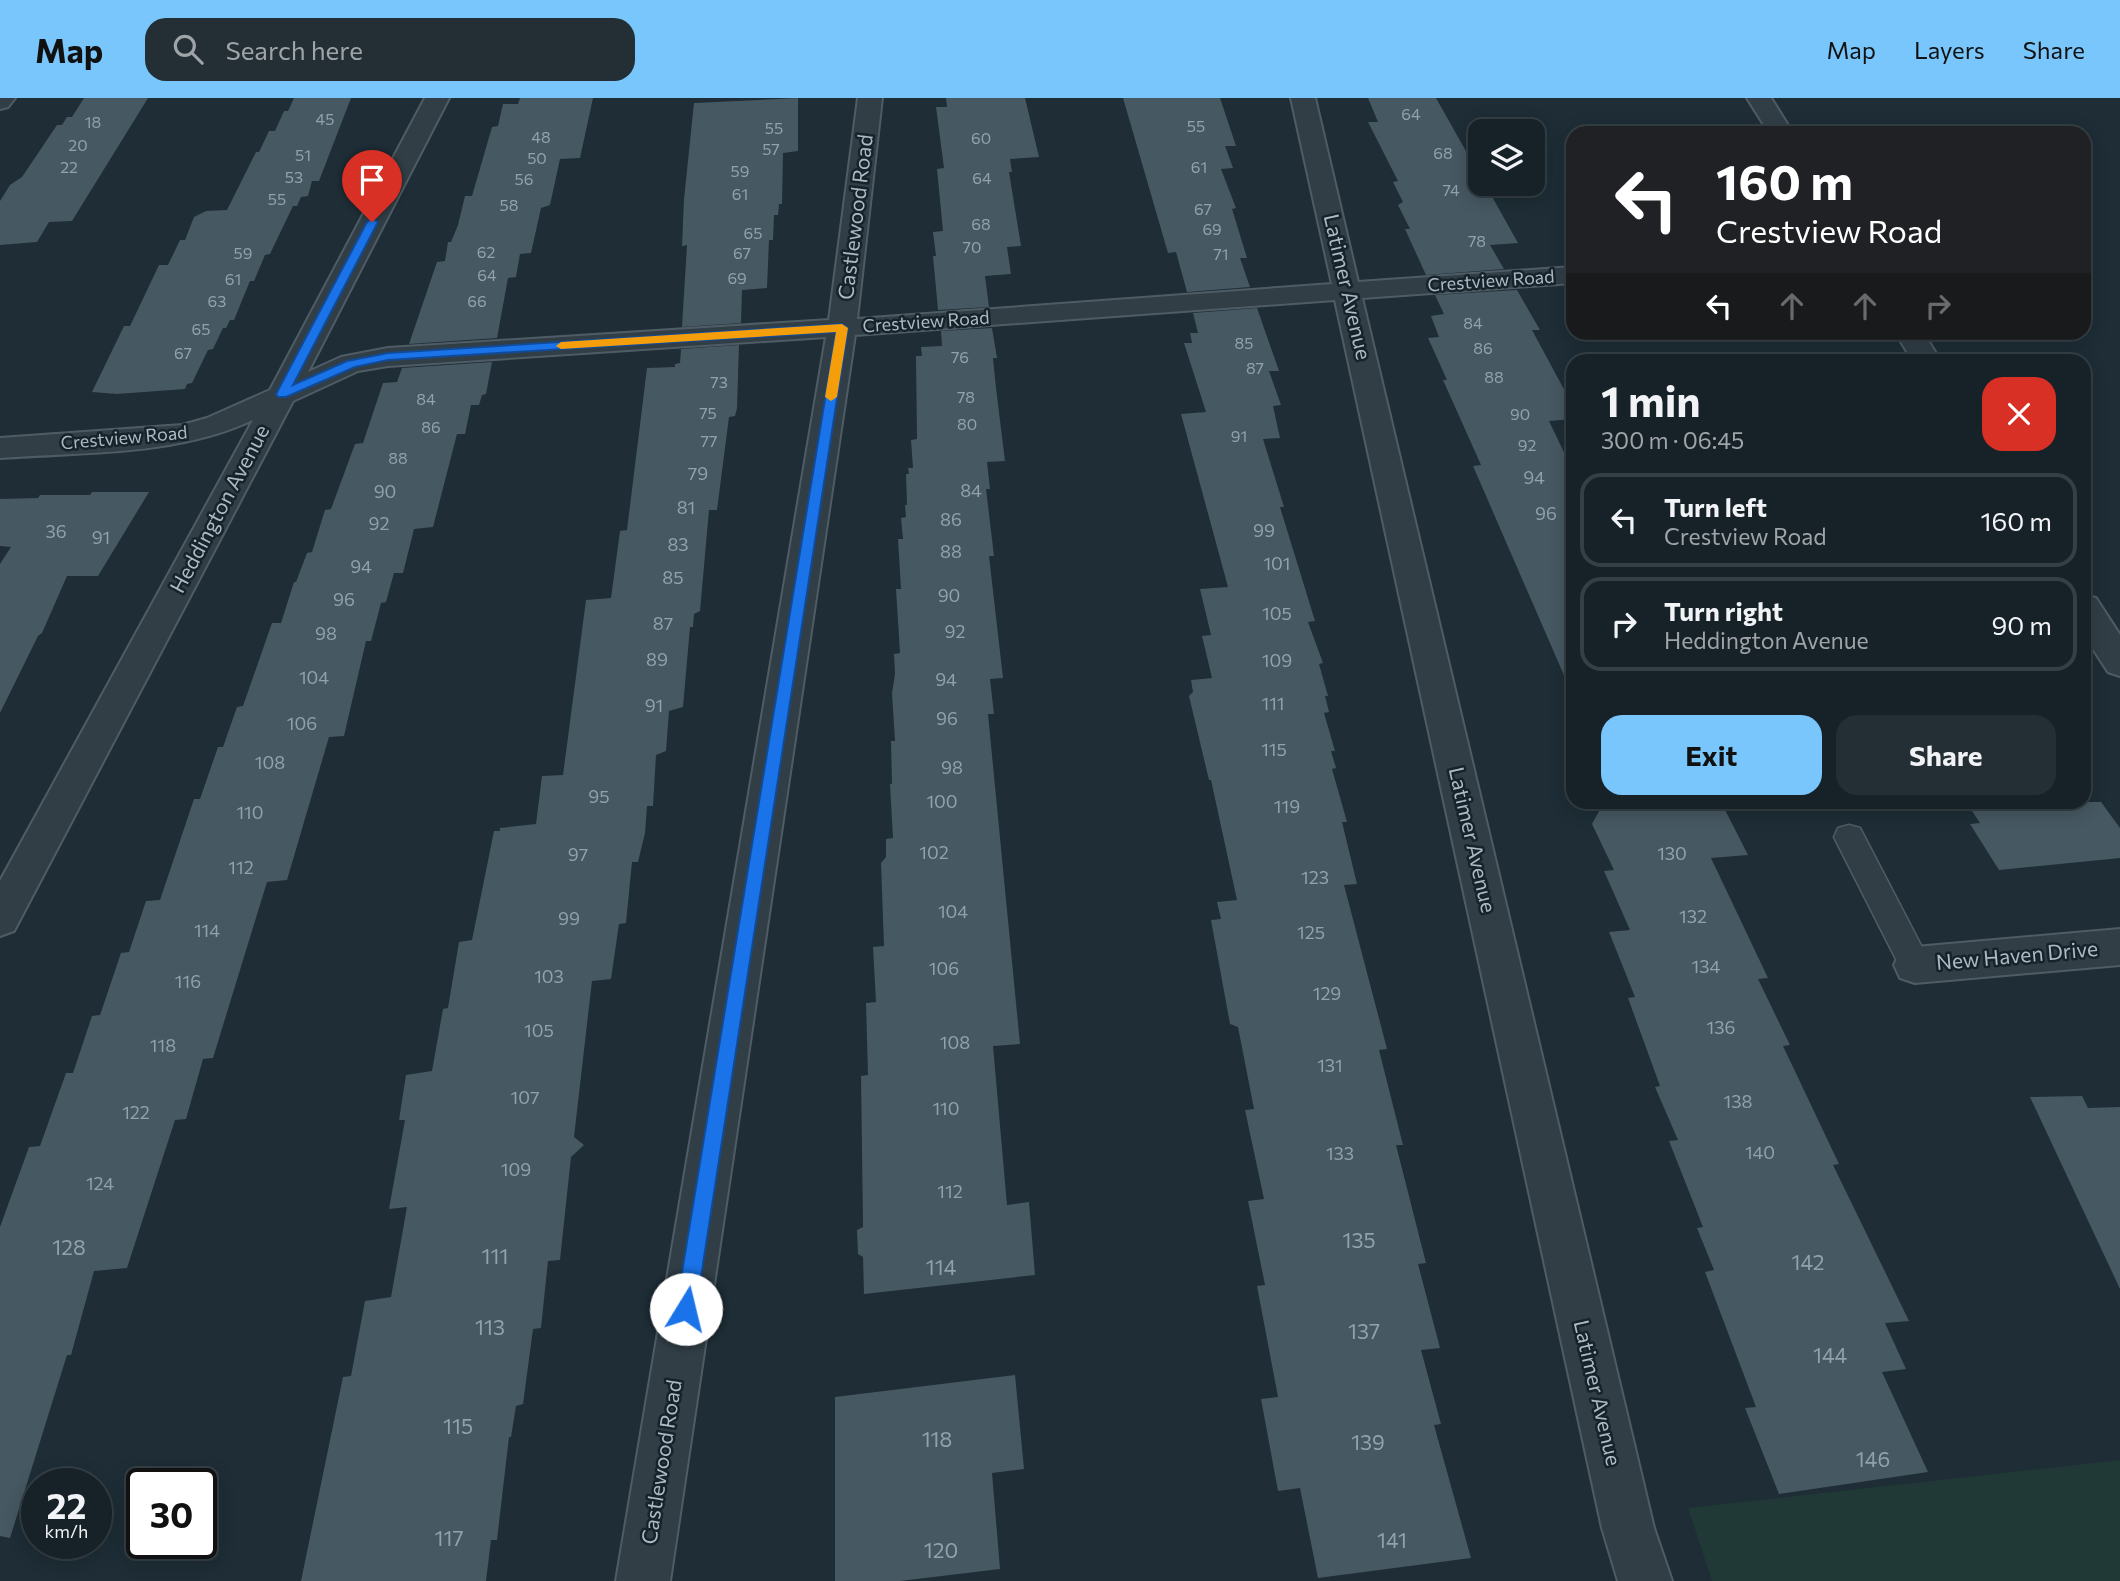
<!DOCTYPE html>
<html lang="en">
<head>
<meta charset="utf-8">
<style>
  :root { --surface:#162228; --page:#232f34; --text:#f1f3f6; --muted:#9ea4a8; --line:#353f45; --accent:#78c6fb }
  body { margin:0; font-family:Commissioner,sans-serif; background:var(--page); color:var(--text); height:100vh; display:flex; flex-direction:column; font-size:26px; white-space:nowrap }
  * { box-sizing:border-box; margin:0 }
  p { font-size:23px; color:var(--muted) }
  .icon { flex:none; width:38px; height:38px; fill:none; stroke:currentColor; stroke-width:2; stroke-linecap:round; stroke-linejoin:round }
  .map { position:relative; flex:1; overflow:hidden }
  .panel { position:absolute; left:1566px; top:256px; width:525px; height:455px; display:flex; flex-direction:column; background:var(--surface); border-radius:21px; box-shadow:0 4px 18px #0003,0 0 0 2px var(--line) }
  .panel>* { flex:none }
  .banner { position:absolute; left:1566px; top:28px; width:525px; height:214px; border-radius:21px; box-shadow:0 4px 18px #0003,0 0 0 2px var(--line); background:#202124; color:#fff; overflow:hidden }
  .buttons { position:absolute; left:1468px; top:21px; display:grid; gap:14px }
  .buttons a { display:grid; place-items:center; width:77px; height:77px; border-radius:14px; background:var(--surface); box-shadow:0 4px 18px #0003,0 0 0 2px var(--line); font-size:35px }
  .speed { position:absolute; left:21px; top:1370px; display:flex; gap:14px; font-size:35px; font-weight:700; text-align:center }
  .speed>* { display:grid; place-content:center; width:91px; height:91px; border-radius:50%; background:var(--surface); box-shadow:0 4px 18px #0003,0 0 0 2px var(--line); line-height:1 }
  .speed small { font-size:18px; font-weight:400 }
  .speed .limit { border:4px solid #111; border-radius:10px; background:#fff; color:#111 }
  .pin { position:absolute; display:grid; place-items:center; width:60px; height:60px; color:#fff; margin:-72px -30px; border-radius:50% 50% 50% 0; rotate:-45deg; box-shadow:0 0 7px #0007 }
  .pin .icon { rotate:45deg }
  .me { position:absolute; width:77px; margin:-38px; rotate:9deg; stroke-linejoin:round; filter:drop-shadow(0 0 5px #0008) }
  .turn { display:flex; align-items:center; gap:24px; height:147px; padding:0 35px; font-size:32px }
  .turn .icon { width:91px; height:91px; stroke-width:2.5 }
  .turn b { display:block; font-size:49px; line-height:60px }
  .lanes { display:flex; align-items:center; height:66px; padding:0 35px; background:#0003; justify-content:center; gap:35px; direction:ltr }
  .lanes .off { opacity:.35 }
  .round { display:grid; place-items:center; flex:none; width:74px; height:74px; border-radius:21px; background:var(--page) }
  .overview { display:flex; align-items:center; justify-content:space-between; height:119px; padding:0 35px }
  h1 { font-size:42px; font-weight:700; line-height:52px }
  .button { display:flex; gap:14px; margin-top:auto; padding:14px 35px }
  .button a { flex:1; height:80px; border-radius:21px; background:var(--accent); color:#111; font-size:28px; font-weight:700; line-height:80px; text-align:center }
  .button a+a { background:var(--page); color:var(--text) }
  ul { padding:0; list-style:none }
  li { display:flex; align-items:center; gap:21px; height:94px; margin:0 14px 10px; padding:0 21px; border:4px solid var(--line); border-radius:21px }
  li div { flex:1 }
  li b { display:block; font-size:26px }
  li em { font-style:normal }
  header { display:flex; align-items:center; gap:42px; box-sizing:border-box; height:98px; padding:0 35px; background:var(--accent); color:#111 }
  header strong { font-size:33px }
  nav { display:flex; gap:38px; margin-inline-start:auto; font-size:24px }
  .search { width:490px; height:63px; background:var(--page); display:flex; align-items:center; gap:18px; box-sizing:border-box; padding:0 24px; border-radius:21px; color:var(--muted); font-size:26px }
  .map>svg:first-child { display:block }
  .green { fill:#213936 }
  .building { fill:#465862 }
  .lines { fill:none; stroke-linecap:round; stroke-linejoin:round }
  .lane-casing { stroke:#4f5c65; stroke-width:3 }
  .street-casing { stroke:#4f5c65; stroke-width:4 }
  .lane { fill:#313e46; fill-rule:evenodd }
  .street { fill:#313e46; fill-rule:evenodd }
  .route { fill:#1a73e8; stroke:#114b97; stroke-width:2 }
  .slow { fill:#f59e0b }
  .labels { text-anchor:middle; stroke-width:5; stroke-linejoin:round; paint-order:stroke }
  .far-number-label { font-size:16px; fill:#92a2ac }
  .far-street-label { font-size:18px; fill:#abbac4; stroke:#17232b }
  .number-label { font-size:18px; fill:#92a2ac }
  .street-label { font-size:21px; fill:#abbac4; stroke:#17232b }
  .near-number-label { font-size:21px; fill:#92a2ac }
</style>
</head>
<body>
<header>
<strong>Map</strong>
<div class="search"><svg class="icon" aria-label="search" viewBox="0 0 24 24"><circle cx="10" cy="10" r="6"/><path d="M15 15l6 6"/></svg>Search here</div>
<nav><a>Map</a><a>Layers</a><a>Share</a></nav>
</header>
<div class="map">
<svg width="2120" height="1483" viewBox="0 0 2120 1483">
  <rect width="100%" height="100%" fill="#1e2d36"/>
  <polygon class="green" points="2120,1362 2120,1483 1712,1483 1688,1410"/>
  <g class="building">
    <polygon points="84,0 148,0 72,123 49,124 37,144 0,147 0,103 10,87 22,79 57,27 62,27 67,19 72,19"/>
    <polygon points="294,0 351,0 319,83 312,83 308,98 301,99 297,108 293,108 270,156 265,157 254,183 250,183 234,222 230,222 226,230 223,230 213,251 208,252 192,285 187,286 185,291 117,296 92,294 124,228 130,228 159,167 168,167 180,142 185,142 194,119 206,113 227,112 256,54 259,54 269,33 275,33 284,13 288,13"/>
    <polygon points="520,0 593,0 580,60 560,61 550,107 541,110 531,155 520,156 516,179 508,180 497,240 409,246 437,164 445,163 448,144 451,144 458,127 465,98 472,98 492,29 498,28 503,6 518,6"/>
    <polygon points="798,0 798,53 783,55 782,106 779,106 778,117 774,117 773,142 769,142 767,190 742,192 741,225 682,229 687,147 682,148 684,101 694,5"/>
    <polygon points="946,0 1025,0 1039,59 1010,61 1012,74 1009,74 1021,148 1007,149 1011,176 985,178 989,209 938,212 933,158 936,158 933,134 943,133 937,71 944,70 936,9 947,9"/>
    <polygon points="1123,0 1220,0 1236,48 1225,48 1233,70 1221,71 1236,110 1232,111 1247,160 1240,160 1250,189 1187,194 1176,154 1168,155"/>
    <polygon points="1368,0 1436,0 1480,78 1480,86 1485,86 1518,145 1490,147 1504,171 1426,177 1405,131 1410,131 1398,107 1403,104 1393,84 1398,83 1368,24 1378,24"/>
    <polygon points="1517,192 1540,232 1532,232 1573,308 1573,321 1549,323 1573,373 1573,598 1473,368 1481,367 1443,282 1447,282 1428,240 1439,239 1431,218 1444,216 1435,197"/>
    <polygon points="1257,210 1279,273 1269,273 1281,307 1273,308 1280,340 1263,341 1284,409 1280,409 1315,523 1308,524 1323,565 1319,566 1328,598 1325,598 1329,614 1324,615 1335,653 1331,653 1336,670 1332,671 1347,724 1342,724 1357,786 1344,787 1387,951 1379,952 1403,1047 1396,1047 1426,1165 1418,1166 1440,1250 1421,1252 1441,1326 1434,1327 1471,1460 1318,1480 1300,1390 1278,1393 1261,1301 1278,1299 1257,1188 1265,1187 1248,1103 1264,1101 1245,1012 1254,1011 1238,929 1230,926 1211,822 1221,821 1217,804 1237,802 1211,682 1209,682 1189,598 1193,594 1191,582 1212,580 1202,538 1211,537 1200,491 1228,489 1181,316 1206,314 1184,245 1192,245 1190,235 1198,235 1193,215"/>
    <polygon points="992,230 997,260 993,260 996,290 1005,363 987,364 990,391 986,391 994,458 989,458 1003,580 990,581 994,616 988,616 1020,946 993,948 1007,1107 1029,1104 1035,1177 864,1196 863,1159 858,1156 857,1132 863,1129 861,978 868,977 866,905 876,904 873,849 884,848 881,765 886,759 886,741 893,740 890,686 892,686 891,643 895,643 892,595 895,576 894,556 900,555 896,491 901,491 898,441 903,441 901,420 906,419 905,407 907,407 906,376 909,376 908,370 913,370 911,342 917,341 916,258 922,258 921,249 942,248 941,233"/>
    <polygon points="739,247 737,310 735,318 729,319 717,412 709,412 700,513 694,516 693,529 690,529 683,609 669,613 666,653 656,657 653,708 647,708 645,735 638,764 632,764 626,825 619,826 611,881 592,883 574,1039 584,1047 571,1059 560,1162 548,1163 541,1230 533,1231 523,1306 516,1308 511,1339 509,1339 497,1442 491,1442 486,1483 301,1483 343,1279 351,1278 365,1203 391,1199 407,1109 389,1111 405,1022 399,1022 406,977 432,973 443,911 448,910 459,844 472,842 494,733 500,733 500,730 536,726 542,678 563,677 586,502 611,500 620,433 627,432 647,270 675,269 675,266 680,265 681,251"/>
    <polygon points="492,264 486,296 482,297 479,307 471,307 465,336 457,336 433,429 414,431 403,475 394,475 386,504 381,505 371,543 366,543 344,638 329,639 287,782 267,784 213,960 203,961 186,1021 175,1022 127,1170 94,1173 71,1257 67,1257 10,1440 0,1438 0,1129 29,1049 40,1048 66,975 73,975 92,918 100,917 121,855 129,854 146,803 160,802 194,701 200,701 218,649 223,649 237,609 243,608 272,525 281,525 294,484 296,484 307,455 312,454 325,412 331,411 355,346 363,345 383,285 397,284 402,270"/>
    <polygon points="92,394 149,394 98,478 67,478 42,535 38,538 0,615 0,466 11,449 0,448 0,401 38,400 40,397 90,397"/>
    <polygon points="1604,704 1721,704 1748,757 1711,760 1768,880 1758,881 1790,947 1783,948 1839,1066 1833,1067 1909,1223 1885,1225 1906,1271 1882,1274 1928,1374 1779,1396 1745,1310 1756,1309 1705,1174 1714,1172 1697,1130 1703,1129 1669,1043 1678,1042 1655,989 1660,988 1628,900 1635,899 1609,834 1630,832 1604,773 1614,772 1592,726"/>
    <polygon points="1966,704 2101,704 2120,730 2120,760 1999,772 1970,726 1980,725"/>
    <polygon points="2082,998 2088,1010 2120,1009 2120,1191 2030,999"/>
    <polygon points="1015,1277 1024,1371 992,1375 1000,1471 900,1483 835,1483 835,1299"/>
  </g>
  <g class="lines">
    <defs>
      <polygon id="lane" points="1849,727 1860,730 1926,857 1931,867 1926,877 1915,881 1904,877 1834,739 1838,730"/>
      <g id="street">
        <polygon points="0,0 15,0 8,9 0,11"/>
        <path d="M425,0H449L308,274L341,259L388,250L829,222L858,0H882L857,221L1332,186L1291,0H1315L1358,184L1573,169V185L1362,200L1654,1430L1672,1483H1618L1602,1430L1335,202L855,237L670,1483H616L826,239L388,268L358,273L293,303L14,833L0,838V783L253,322C177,358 83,354 0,360V340L182,327L207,320L270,292Z"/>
        <polygon points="1747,0 1771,0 1793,35 1769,35"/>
        <polygon points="1895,234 1923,234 1940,262 1912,262"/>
        <polygon points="2084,497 2096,500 2120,537 2120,578 2108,574 2084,537"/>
        <polygon points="2120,831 2120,867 1915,885 1900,880 1894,867 1900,854 1915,849"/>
      </g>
    </defs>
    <use href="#lane" class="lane-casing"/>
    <use href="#street" class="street-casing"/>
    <use href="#lane" class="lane"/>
    <use href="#street" class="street"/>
  </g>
  <polygon class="route" points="372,120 378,124 293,287 347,263 388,255 842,226 848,230 696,1211 693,1218 686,1221 679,1218 676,1211 836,234 388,262 355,269 286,299 278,299 276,296 367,124"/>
  <polygon class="slow" points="842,226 848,230 837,299 831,303 825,299 836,234 561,251 556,248 561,244"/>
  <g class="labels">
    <g class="far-number-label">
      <text x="1411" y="22">64</text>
      <text x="325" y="27">45</text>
      <text x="93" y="30">18</text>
      <text x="1196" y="34">55</text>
      <text x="774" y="36">55</text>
      <text x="541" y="45">48</text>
      <text x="981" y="46">60</text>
      <text x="78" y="53">20</text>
      <text x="771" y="57">57</text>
      <text x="1443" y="61">68</text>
      <text x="303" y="63">51</text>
      <text x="537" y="66">50</text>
      <text x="69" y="75">22</text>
      <text x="1199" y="75">61</text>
      <text x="740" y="79">59</text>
      <text x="294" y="85">53</text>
      <text x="982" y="86">64</text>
      <text x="524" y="87">56</text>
      <text x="1451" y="98">74</text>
      <text x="740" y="102">61</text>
      <text x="277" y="107">55</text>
      <text x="509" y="113">58</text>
      <text x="1203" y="117">67</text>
      <text x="981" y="132">68</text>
      <text x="1212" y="137">69</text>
      <text x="753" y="141">65</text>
      <text x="1477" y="149">78</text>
      <text x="972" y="155">70</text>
      <text x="486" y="160">62</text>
      <text x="243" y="161">59</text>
      <text x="742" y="161">67</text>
      <text x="1221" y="162">71</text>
      <text x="487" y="183">64</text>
      <text x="737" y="186">69</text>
      <text x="233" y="187">61</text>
      <text x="217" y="209">63</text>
      <text x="477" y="209">66</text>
      <text x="1473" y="231">84</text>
      <text x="201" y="237">65</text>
      <text x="1244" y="251">85</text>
      <text x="1483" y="256">86</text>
      <text x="183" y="261">67</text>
      <text x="960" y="265">76</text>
      <text x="1255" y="276">87</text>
      <text x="1494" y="285">88</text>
      <text x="719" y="290">73</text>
      <text x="966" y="305">78</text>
      <text x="426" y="307">84</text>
      <text x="708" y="321">75</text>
      <text x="1520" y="322">90</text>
      <text x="967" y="332">80</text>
      <text x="431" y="335">86</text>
      <text x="1239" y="344">91</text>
      <text x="709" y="349">77</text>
      <text x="1527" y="353">92</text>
      <text x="398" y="366">88</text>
    </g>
    <g class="far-street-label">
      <text transform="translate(1491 183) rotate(-4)" y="6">Crestview Road</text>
      <text transform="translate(926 224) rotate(-4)" y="6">Crestview Road</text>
      <text transform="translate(124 340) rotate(-5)" y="6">Crestview Road</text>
    </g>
    <g class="number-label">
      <text x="698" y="382">79</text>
      <text x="1534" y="386">94</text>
      <text x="971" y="399">84</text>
      <text x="385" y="400">90</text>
      <text x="686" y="416">81</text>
      <text x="1546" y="422">96</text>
      <text x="951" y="428">86</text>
      <text x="379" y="432">92</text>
      <text x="1264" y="439">99</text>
      <text x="56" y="440">36</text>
      <text x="101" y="446">91</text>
      <text x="678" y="453">83</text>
      <text x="951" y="460">88</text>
      <text x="1277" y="472">101</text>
      <text x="361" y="475">94</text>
      <text x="673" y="486">85</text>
      <text x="949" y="504">90</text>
      <text x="344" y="508">96</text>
      <text x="1277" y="522">105</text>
      <text x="663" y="532">87</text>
      <text x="955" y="540">92</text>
      <text x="326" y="542">98</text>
      <text x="657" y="568">89</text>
      <text x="1277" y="569">109</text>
      <text x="314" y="586">104</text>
      <text x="946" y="588">94</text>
      <text x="1273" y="612">111</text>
      <text x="654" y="614">91</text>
      <text x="947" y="627">96</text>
      <text x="302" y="632">106</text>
      <text x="1274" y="658">115</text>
      <text x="270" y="671">108</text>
      <text x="952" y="676">98</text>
      <text x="599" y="705">95</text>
      <text x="942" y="710">100</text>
      <text x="1287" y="715">119</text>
      <text x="250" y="721">110</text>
      <text x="934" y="761">102</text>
      <text x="1672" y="762">130</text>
      <text x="578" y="763">97</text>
      <text x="241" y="776">112</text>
      <text x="1315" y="786">123</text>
      <text x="953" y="820">104</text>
      <text x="1693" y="825">132</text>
      <text x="569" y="827">99</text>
      <text x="207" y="839">114</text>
      <text x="1311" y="841">125</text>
      <text x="1706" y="875">134</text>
      <text x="944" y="877">106</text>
      <text x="549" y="885">103</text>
      <text x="188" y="890">116</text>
      <text x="1327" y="902">129</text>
      <text x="1721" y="936">136</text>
      <text x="539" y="939">105</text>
      <text x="955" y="951">108</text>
      <text x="163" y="954">118</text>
      <text x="1330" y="974">131</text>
      <text x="525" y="1006">107</text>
      <text x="1738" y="1010">138</text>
      <text x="946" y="1017">110</text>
      <text x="136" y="1021">122</text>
      <text x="1760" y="1061">140</text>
      <text x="1340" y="1062">133</text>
      <text x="516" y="1078">109</text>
      <text x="100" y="1092">124</text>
      <text x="950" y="1100">112</text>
    </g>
    <g class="street-label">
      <text transform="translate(856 119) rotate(-83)" y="7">Castlewood Road</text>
      <text transform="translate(1347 189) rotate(77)" y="7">Latimer Avenue</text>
      <text transform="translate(220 411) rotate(-62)" y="7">Heddington Avenue</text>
      <text transform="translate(1472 742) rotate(77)" y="7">Latimer Avenue</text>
      <text transform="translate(2017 858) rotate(-5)" y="7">New Haven Drive</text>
      <text transform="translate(1597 1295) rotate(77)" y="7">Latimer Avenue</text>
      <text transform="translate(662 1364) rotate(-81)" y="7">Castlewood Road</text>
    </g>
    <g class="near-number-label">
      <text x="1359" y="1150">135</text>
      <text x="69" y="1157">128</text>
      <text x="495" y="1166">111</text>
      <text x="1808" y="1172">142</text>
      <text x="941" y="1177">114</text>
      <text x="490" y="1237">113</text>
      <text x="1364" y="1241">137</text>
      <text x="1830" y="1265">144</text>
      <text x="458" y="1336">115</text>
      <text x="937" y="1349">118</text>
      <text x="1368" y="1352">139</text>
      <text x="1873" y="1369">146</text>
      <text x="449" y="1448">117</text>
      <text x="1392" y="1450">141</text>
      <text x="941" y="1460">120</text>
    </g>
  </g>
</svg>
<div class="buttons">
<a><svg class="icon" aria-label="layers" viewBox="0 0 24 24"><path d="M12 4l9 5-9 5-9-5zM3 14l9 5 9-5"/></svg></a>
</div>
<div class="speed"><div>22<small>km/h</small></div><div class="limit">30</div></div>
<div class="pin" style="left:372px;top:124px;background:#d93025"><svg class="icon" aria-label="arrive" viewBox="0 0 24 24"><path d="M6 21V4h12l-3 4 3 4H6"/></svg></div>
<svg class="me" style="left:686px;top:1211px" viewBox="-20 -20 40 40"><circle r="19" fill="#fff"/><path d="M0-13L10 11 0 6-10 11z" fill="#1a73e8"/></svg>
<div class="banner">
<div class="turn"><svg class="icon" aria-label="left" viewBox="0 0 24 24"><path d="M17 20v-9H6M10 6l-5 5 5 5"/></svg><div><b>160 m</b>Crestview Road</div></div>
<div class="lanes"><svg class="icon" aria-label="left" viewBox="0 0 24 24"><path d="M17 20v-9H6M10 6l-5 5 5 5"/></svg><svg class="icon off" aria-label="ahead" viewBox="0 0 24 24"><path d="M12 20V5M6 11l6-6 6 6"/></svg><svg class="icon off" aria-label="ahead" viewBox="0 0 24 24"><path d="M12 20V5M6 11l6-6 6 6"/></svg><svg class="icon off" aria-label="right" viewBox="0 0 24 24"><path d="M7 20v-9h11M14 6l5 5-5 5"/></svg></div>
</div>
<section class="panel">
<div class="overview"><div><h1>1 min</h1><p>300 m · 06:45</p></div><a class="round" style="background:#d93025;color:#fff"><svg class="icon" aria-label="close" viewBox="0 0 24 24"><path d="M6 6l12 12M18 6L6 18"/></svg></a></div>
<ul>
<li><svg class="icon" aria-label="left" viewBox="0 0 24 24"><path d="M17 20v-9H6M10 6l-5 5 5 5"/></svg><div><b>Turn left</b><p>Crestview Road</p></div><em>160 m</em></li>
<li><svg class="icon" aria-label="right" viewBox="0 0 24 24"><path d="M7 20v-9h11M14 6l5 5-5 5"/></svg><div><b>Turn right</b><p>Heddington Avenue</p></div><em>90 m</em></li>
</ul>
<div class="button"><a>Exit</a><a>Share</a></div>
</section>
</div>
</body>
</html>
